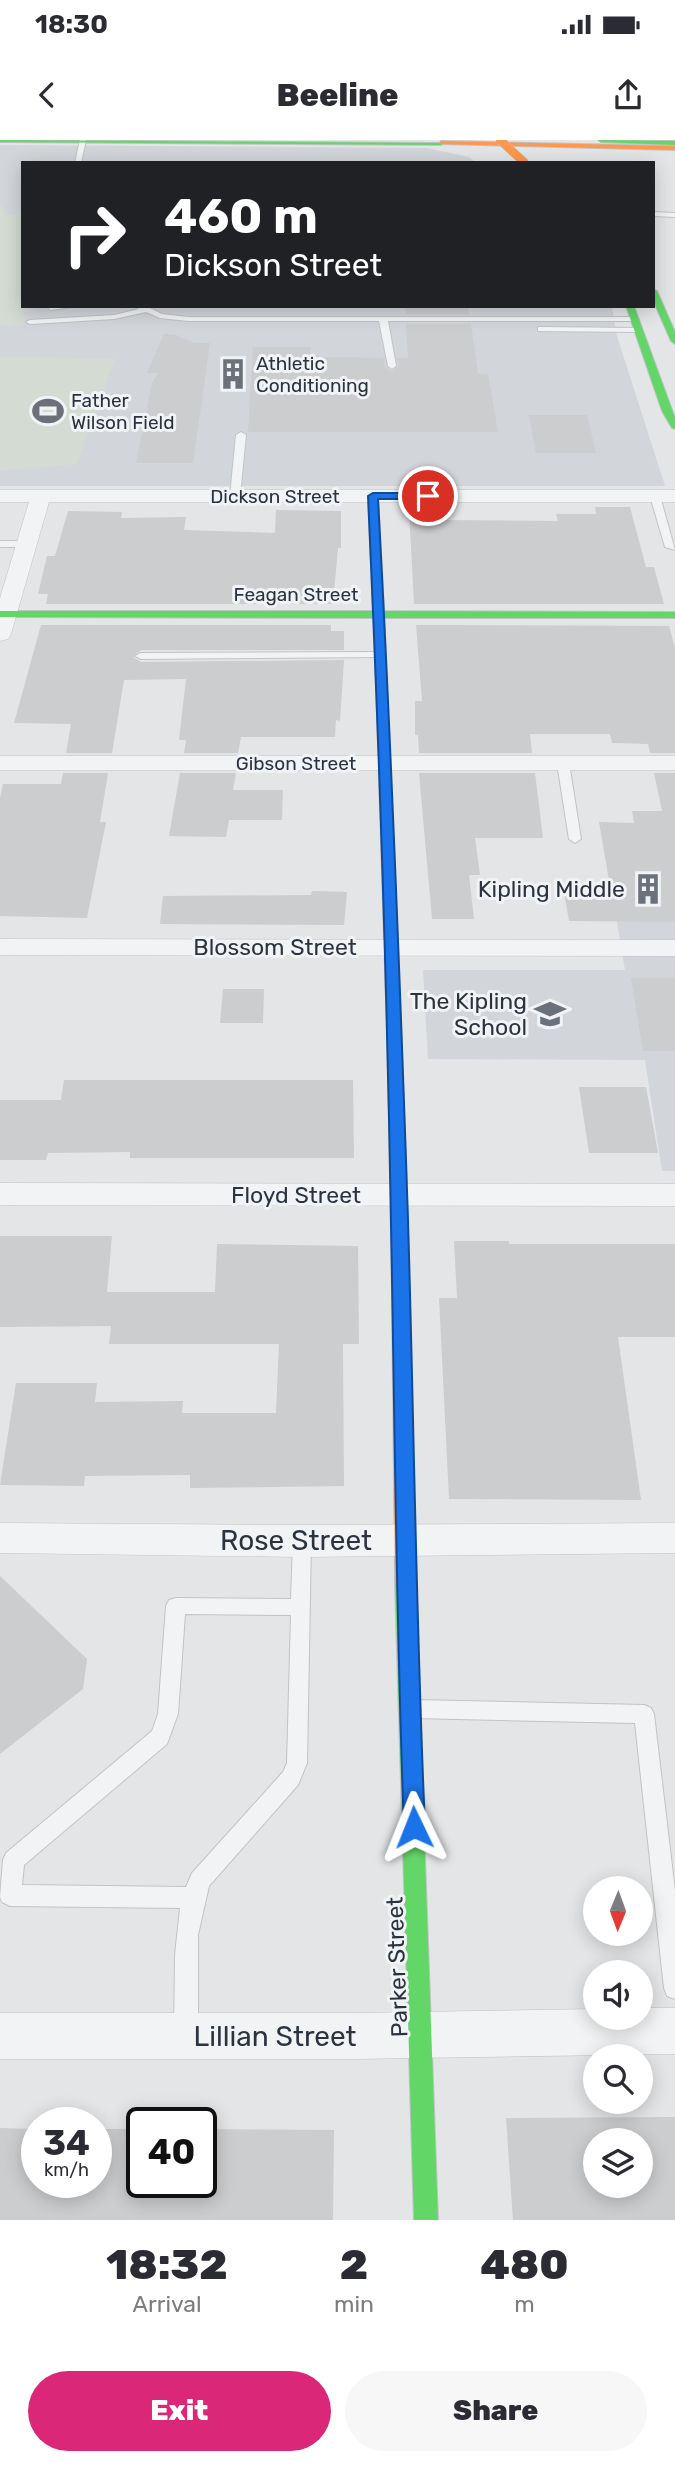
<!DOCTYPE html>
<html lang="en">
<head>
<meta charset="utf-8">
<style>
  :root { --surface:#fff; --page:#f7f7f7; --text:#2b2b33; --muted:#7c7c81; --accent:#db2777 }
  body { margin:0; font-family:Rubik,sans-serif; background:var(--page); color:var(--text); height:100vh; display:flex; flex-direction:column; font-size:26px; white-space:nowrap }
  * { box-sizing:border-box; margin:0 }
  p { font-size:23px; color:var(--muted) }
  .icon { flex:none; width:38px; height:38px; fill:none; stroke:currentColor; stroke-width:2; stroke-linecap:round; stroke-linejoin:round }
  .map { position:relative; height:2080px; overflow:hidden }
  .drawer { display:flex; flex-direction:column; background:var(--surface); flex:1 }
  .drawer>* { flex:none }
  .top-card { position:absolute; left:21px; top:21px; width:634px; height:147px; border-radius:0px; box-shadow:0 4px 18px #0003; background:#202124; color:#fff; overflow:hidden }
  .needle { width:46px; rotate:181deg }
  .tools { position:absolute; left:583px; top:1736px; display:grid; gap:14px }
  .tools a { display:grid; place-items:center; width:70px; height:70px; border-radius:50%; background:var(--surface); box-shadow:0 4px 18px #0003; font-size:35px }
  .speed { position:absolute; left:21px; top:1967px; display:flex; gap:14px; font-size:35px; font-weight:700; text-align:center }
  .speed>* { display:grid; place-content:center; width:91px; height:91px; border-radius:50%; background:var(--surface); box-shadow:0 4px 18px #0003; line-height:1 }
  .speed small { font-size:18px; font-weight:400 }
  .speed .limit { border:4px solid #111; border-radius:10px; background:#fff; color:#111 }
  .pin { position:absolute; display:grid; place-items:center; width:60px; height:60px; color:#fff; margin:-30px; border:4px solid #fff; border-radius:50%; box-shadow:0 2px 7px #0007 }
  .me { position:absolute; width:77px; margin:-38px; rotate:358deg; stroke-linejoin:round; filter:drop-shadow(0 0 5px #0008) }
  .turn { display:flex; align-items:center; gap:24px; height:147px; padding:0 28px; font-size:32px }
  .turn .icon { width:91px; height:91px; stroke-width:2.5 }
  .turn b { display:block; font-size:49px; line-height:60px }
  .eta { display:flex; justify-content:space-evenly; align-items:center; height:119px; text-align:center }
  .eta b { font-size:42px; font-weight:800; line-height:49px }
  .cta { display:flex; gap:14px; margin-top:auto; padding:14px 28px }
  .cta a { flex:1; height:80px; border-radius:42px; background:var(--accent); color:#fff; font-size:28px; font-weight:800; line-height:80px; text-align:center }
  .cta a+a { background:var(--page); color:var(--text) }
  .status { display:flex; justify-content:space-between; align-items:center; height:49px; padding:0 35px; background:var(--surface); direction:ltr }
  .status svg { height:19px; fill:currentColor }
  header { display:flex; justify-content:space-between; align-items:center; height:91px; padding:0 28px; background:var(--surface); font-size:32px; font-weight:800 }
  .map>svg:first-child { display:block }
  .built { fill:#d2d5da }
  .green { fill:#d4dbd3 }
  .building { fill:#cbcdcf; fill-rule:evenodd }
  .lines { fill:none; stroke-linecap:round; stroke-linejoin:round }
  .lane-casing { stroke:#c1c3c5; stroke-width:2 }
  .street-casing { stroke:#c1c3c5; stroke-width:1 }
  .fast-casing { stroke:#c1c3c5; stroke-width:2 }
  .slow-casing { stroke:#c1c3c5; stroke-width:2 }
  .jam-casing { stroke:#c1c3c5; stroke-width:2 }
  .lane { fill:#f2f3f4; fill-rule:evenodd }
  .street { fill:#f2f3f4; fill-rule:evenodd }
  .fast { fill:#63d668; fill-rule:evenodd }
  .slow { fill:#ff974d; fill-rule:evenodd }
  .jam { fill:#b3261e; fill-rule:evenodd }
  .slow-bridge-casing { stroke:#c0c2c5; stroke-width:9; stroke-linecap:butt }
  .slow-bridge { stroke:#ff974d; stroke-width:8 }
  .route { fill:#1a73e8; stroke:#114b97; stroke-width:2 }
  .labels { text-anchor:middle; stroke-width:6; stroke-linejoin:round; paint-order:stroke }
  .far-poi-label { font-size:19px; fill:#2b333f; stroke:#f1f3f6; text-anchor:start }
  .far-street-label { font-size:19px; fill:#2b333f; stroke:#f1f3f6 }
  .poi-label { font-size:23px; fill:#2b333f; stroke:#f1f3f6; text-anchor:end }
  .street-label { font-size:23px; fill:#2b333f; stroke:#f1f3f6 }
  .near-street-label { font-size:28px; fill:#2b333f; stroke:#f1f3f6 }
</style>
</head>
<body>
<div class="status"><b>18:30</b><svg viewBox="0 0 49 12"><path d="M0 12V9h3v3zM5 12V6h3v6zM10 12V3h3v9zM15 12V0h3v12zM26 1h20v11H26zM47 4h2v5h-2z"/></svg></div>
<header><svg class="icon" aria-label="back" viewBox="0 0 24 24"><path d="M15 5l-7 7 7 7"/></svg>Beeline<svg class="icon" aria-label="share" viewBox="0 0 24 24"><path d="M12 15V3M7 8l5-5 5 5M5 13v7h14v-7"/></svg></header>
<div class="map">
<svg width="675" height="2080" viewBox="0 0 675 2080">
  <rect width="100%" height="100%" fill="#e3e5e7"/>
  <g class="built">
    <polygon points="0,5 427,8 469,17 476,23 23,23 23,166 612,166 616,193 665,346 0,346"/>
    <polygon points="605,712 675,713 675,1031 662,1031 645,920 428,919 423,830 625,830"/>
  </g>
  <g class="green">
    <polygon points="0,62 5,75 23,74 23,151 20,152 26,185 0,185"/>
    <polygon points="0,217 115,219 77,324 0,331"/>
  </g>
  <g class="building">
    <polygon points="405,166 468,166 469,174 406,174"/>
    <polygon points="406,184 471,184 478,234 488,234 498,292 248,292 253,207 311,207 310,215 319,215 319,217 384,218 385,227 392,232 399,226 397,218 408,218"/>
    <polygon points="164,194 176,195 194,203 210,203 193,323 136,323 152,243 158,233 147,233"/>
    <polygon points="529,275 587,275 596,313 536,313"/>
    <polygon points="595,367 630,367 646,427 654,427 664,464 414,464 409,369 436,369 437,380 558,381 556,374 596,374"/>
    <polygon points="276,370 341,371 341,408 338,408 333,464 46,464 48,454 38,454 47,416 55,416 68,371 122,372 121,378 186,377 184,390 275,393"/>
    <polygon points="41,485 331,485 331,491 344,491 344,510 141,510 133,517 141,522 344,520 340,581 336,580 335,597 241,597 238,613 184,613 186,600 179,600 186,539 124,540 112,613 66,613 71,584 14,583"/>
    <polygon points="416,485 669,486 675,508 675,613 650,613 648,604 612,603 610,594 530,594 532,613 419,613 418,595 415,595 415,561 422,561"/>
    <polygon points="63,633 108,633 100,682 106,682 87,778 0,776 0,658 3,644 61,644"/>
    <polygon points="180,633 236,633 233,650 283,650 282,680 229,680 226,697 169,696"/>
    <polygon points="419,633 535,633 543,698 475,698 480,735 469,735 474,779 432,779"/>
    <polygon points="654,633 675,633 675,671 670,671 675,671 675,782 569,781 563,746 610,746 599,682 634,683 632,671 662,671"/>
    <polygon points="312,751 347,752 344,785 160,784 163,756 311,755"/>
    <polygon points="631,838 675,838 675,911 643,911"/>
    <polygon points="223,849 264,849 263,883 220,883"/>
    <polygon points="64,940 353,940 354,1018 130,1018 130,1012 48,1013 46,1020 0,1020 0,960 61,960"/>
    <polygon points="579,947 646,947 658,1013 589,1013"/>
    <polygon points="0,1096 112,1096 107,1152 215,1152 217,1104 358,1106 359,1204 343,1204 344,1346 190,1348 190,1335 85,1336 84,1346 0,1345 16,1243 97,1243 95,1262 183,1261 182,1273 276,1273 279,1204 109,1204 111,1186 0,1187"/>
    <polygon points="454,1101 509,1101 509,1104 675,1104 675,1197 618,1197 641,1360 449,1359 439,1158 457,1158"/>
    <polygon points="0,1436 87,1519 83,1549 0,1614"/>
    <path d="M675,1977V2080H513L506,1978ZM595,2000H640V2046H595Z"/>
    <polygon points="0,1988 37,1989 37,2042 96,2042 96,1989 142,1989 142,2042 201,2042 201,1989 334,1990 333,2080 0,2080"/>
  </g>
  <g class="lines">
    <defs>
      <g id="lane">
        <polygon points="80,0 86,0 81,23 75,23"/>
        <polygon points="653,72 675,73 675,77 653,76"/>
        <polygon points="47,166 80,166 50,170"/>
        <polygon points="135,166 146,166 162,174 188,177 635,177 639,179 635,181 388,181 396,226 392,229 388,226 379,181 188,181 160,178 146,172 114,179 30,184 26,182 30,180 114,175 139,169"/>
        <polygon points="541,187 638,188 642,190 638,192 538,191 538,187"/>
        <polygon points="241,292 246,295 240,356 235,359 230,356 236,295"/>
        <polygon points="655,353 660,356 675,410 665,407 650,356"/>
        <polygon points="0,401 27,401 32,404 27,407 0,407"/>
        <polygon points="380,512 384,513 384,517 141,519 135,516 141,513"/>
        <polygon points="563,619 569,623 581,699 575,703 569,699 557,623"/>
        <path d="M302,1393L309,1396L311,1401L307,1623L298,1645L209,1746L198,1795V1894L194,1902L186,1906L178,1902L174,1894L175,1815L180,1768L10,1766L2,1762L0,1757L3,1720L6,1713L152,1591L158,1574L166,1466L169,1460L176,1458L291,1459L293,1401L295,1396ZM185,1474L291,1475L287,1623L283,1632L192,1733L186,1747L22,1745L24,1725L167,1604L178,1574Z"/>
        <polygon points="414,1560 644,1565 651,1568 654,1574 675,1751 675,1859 667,1856 664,1848 635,1583 414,1578 407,1575 404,1569 407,1563"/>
      </g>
      <g id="street">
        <polygon points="0,350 675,350 675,362 49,362 11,494 8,499 0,501 0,458 29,362 0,362"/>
        <rect x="0" y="616" width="675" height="14"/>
        <polygon points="0,799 675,800 675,816 0,815"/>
        <polygon points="0,1043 675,1044 675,1066 0,1065"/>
        <polygon points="0,1383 302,1385 675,1383 675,1413 302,1417 0,1413"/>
        <polygon points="640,1868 675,1868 675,1914 355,1919 0,1919 0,1873 355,1873 595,1869 595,1878 640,1878"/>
      </g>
      <g id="fast">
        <polygon points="0,0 444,3 441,5 0,2"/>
        <polygon points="598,0 675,1 675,5 601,2"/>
        <polygon points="653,149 657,151 675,192 675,204 671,201 653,160"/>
        <polygon points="626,166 634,166 675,278 675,289 672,288 662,271"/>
        <polygon points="373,353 378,356 384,471 675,472 675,478 384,478 401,890 394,895 387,890 374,478 0,477 0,471 373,471 368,356"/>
        <polygon points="405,1433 412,1435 415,1441 438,2080 414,2080 395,1441 398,1435"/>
      </g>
      <g id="slow">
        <polygon points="441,1 675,6 675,10 439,4"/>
        <polygon points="399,1050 407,1055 415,1441 412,1447 405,1449 398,1447 395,1441 391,1055"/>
      </g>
      <polygon id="jam" points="394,885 401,890 407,1055 399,1060 391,1055 387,890"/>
    </defs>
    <use href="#lane" class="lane-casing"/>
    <use href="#street" class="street-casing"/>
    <use href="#fast" class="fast-casing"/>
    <use href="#slow" class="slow-casing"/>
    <use href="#jam" class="jam-casing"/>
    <use href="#lane" class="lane"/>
    <use href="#street" class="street"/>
    <use href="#fast" class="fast"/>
    <use href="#slow" class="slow"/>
    <use href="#jam" class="jam"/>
    <defs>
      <polyline id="slow-bridge" points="500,0 525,23"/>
    </defs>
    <use href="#slow-bridge" class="slow-bridge-casing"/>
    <use href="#slow-bridge" class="slow-bridge"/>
  </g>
  <path class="route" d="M373,353H428L433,356L428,359H378C391,599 400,839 408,1080C414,1282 416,1485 425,1687L422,1694L414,1697L407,1694L404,1687C396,1486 395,1286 391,1085C387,842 379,599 368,356Z"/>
  <defs>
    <symbol id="building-bare" viewBox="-9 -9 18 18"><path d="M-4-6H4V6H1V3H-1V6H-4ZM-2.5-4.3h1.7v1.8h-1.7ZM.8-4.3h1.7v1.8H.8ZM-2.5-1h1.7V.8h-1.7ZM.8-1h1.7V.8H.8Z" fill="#6b717a" stroke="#f1f3f6" stroke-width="2.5" paint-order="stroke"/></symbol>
    <symbol id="stadium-bare" viewBox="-9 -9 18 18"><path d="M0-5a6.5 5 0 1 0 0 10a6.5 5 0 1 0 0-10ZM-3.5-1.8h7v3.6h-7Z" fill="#6b717a" stroke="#f1f3f6" stroke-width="2.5" paint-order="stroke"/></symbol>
    <symbol id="school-bare" viewBox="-9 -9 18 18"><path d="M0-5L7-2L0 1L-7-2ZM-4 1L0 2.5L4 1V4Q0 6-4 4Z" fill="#6b717a" stroke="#f1f3f6" stroke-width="2.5" paint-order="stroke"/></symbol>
  </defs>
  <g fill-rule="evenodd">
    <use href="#building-bare" x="211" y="212" width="44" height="44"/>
    <use href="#stadium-bare" x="26" y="249" width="44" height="44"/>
    <use href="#building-bare" x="626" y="727" width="44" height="44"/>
    <use href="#school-bare" x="528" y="852" width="44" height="44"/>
  </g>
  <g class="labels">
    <g class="far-poi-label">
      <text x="256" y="230">Athletic<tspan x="256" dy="22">Conditioning</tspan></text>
      <text x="71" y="267">Father<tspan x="71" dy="22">Wilson Field</tspan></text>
    </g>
    <g class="far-street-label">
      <text x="275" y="363">Dickson Street</text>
      <text x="296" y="461">Feagan Street</text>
      <text x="296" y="630">Gibson Street</text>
    </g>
    <g class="poi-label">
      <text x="625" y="757">Kipling Middle</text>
      <text x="527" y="869">The Kipling<tspan x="527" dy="26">School</tspan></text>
    </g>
    <g class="street-label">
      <text x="275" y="815">Blossom Street</text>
      <text x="296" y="1063">Floyd Street</text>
      <text transform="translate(397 1827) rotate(-92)" y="8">Parker Street</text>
    </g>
    <g class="near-street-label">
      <text x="296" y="1410">Rose Street</text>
      <text x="275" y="1906">Lillian Street</text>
    </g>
  </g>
</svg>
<div class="tools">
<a><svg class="needle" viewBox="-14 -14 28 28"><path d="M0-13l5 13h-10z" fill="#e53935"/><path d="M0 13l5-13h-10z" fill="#7c7c81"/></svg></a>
<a><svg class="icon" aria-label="sound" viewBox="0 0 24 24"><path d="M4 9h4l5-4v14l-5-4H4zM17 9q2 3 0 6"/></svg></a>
<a><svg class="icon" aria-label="search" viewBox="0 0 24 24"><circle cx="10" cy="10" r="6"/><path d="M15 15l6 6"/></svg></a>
<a><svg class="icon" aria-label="layers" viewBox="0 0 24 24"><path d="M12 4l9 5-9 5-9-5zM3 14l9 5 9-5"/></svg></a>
</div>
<div class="speed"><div>34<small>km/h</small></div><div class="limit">40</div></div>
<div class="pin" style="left:428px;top:356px;background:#d93025"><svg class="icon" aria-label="arrive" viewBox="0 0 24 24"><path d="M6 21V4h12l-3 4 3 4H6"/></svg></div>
<svg class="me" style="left:414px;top:1687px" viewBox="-20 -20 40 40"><path d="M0-17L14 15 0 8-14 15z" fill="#1a73e8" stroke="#fff" stroke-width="4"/></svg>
<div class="top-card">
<div class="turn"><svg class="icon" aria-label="right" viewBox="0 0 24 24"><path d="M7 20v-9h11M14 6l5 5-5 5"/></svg><div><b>460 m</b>Dickson Street</div></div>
</div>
</div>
<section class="drawer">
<div class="eta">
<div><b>18:32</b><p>Arrival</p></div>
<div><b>2</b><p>min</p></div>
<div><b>480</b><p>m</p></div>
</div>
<div class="cta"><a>Exit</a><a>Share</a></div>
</section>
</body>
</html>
